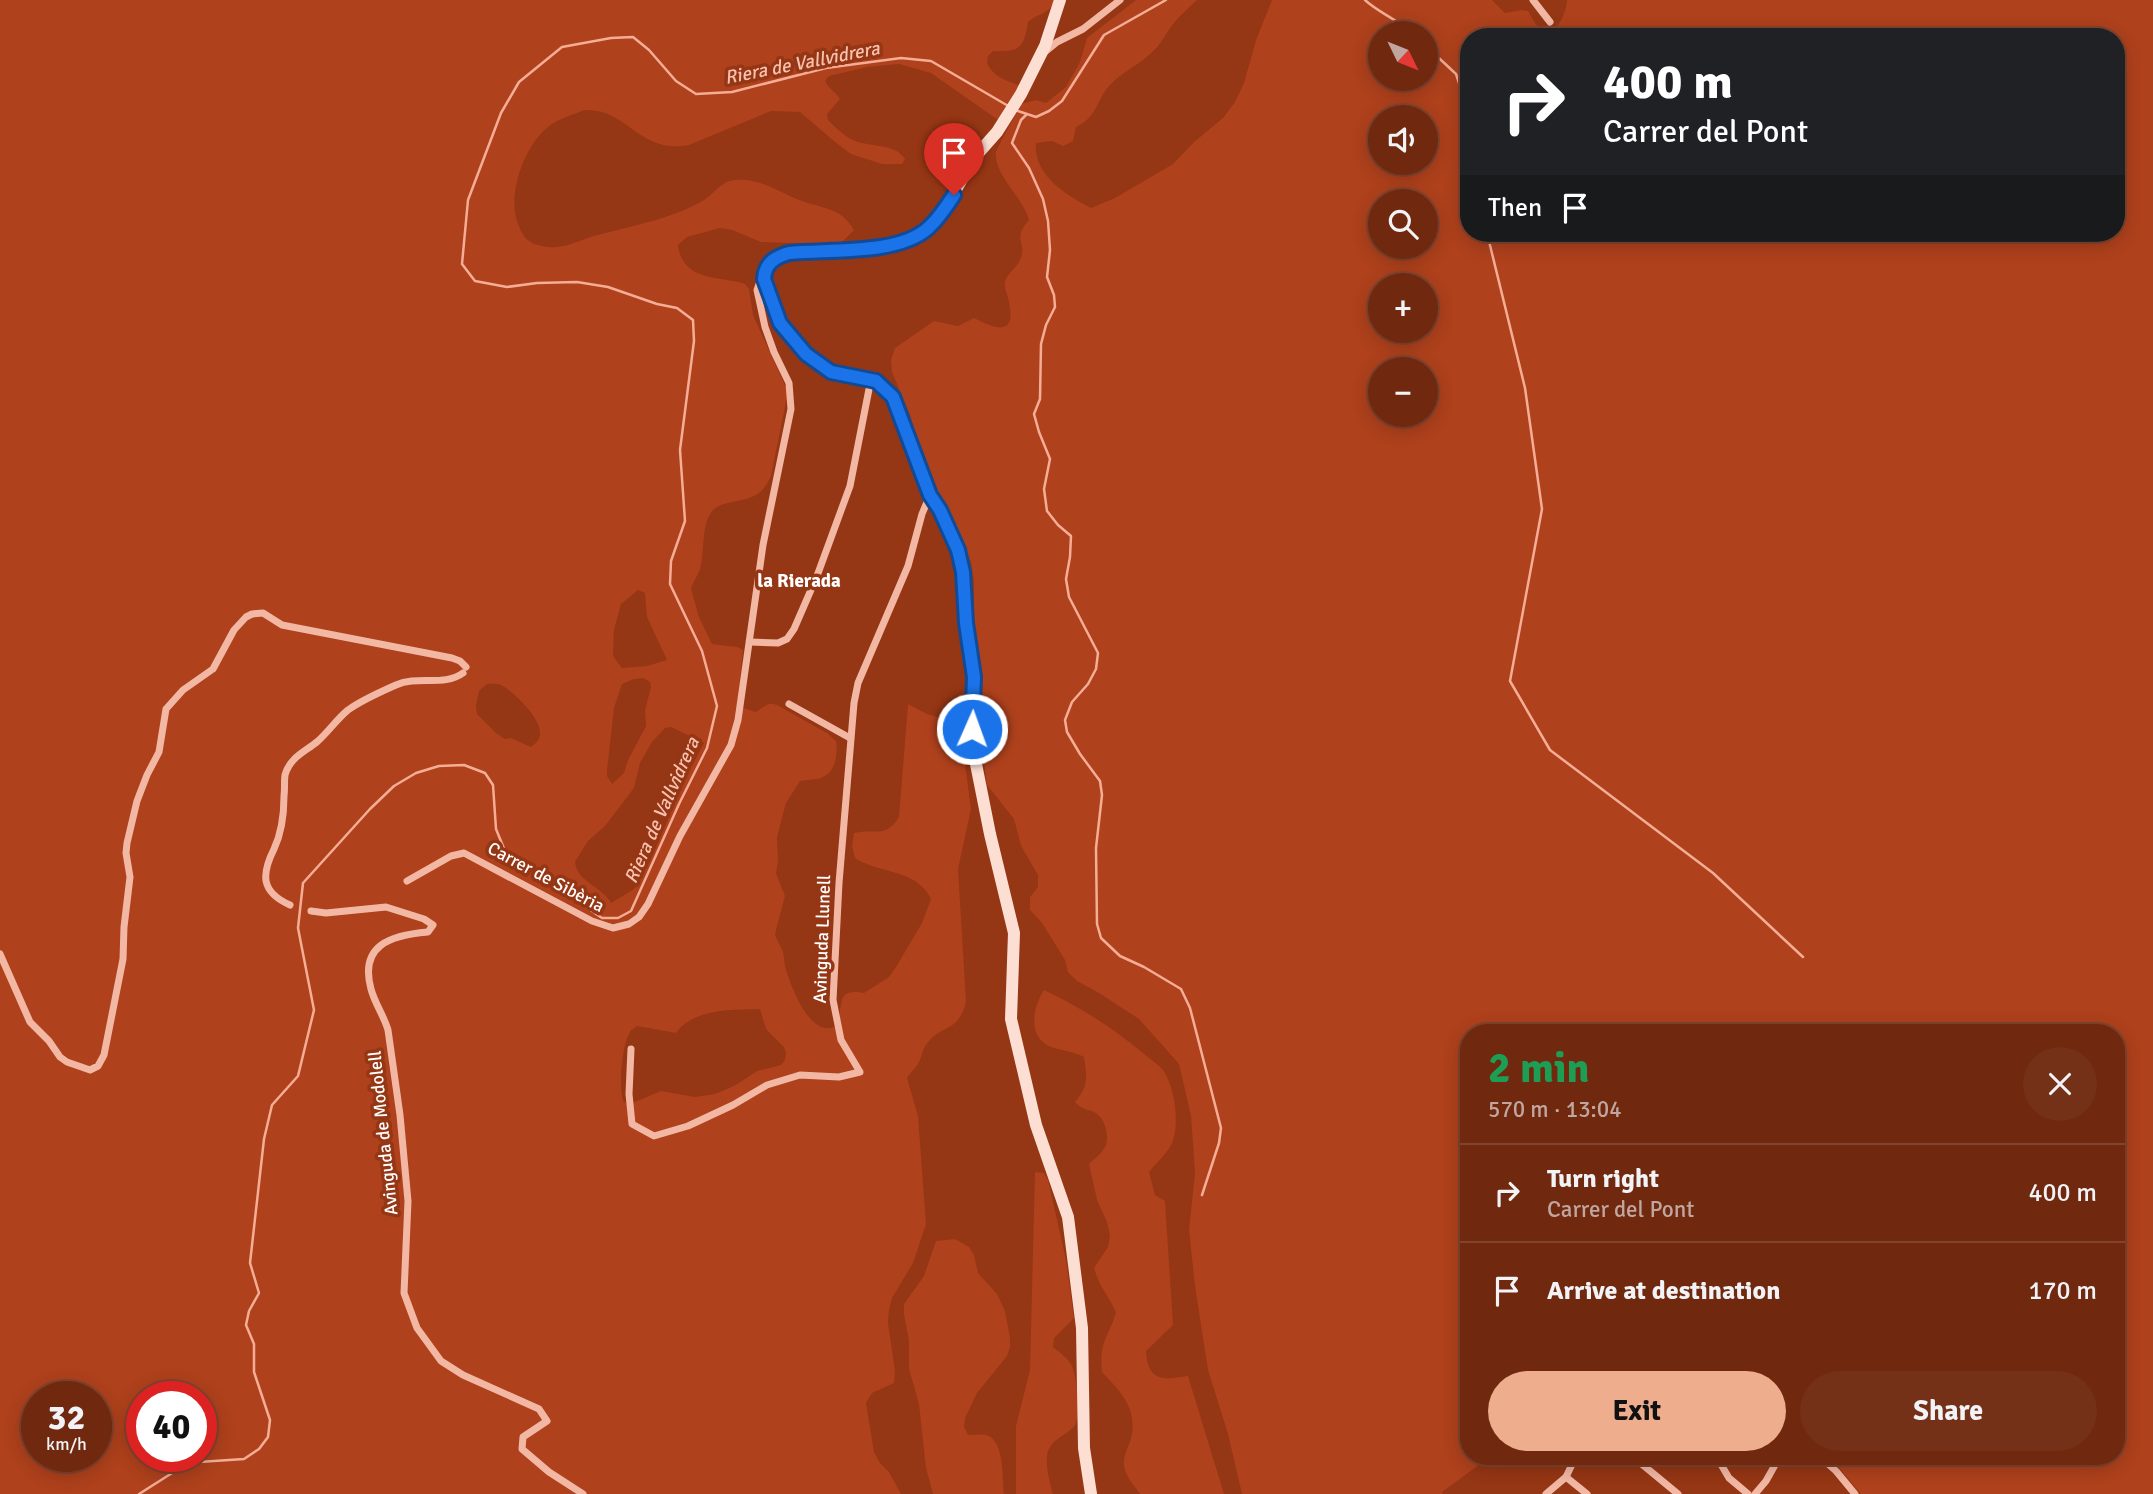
<!DOCTYPE html>
<html lang="en">
<head>
<meta charset="utf-8">
<style>
  :root { --surface:#70280f; --page:#753018; --text:#f1f3f6; --muted:#c0a69e; --line:#82442f; --accent:#eead8d }
  body { margin:0; font-family:Signika,sans-serif; background:var(--page); color:var(--text); height:100vh; display:flex; flex-direction:column; font-size:26px; white-space:nowrap }
  * { box-sizing:border-box; margin:0 }
  p { font-size:23px; color:var(--muted) }
  .icon { flex:none; width:38px; height:38px; fill:none; stroke:currentColor; stroke-width:2; stroke-linecap:round; stroke-linejoin:round }
  .map { position:relative; flex:1; overflow:hidden }
  .side { position:absolute; left:1460px; top:1024px; width:665px; height:441px; display:flex; flex-direction:column; background:var(--surface); border-radius:28px; box-shadow:0 4px 18px #0003,0 0 0 2px var(--line) }
  .side>* { flex:none }
  .top-card { position:absolute; left:1460px; top:28px; width:665px; height:214px; border-radius:28px; box-shadow:0 4px 18px #0003,0 0 0 2px var(--line); background:#202124; color:#fff; overflow:hidden }
  .needle { width:46px; rotate:133deg }
  .fabs { position:absolute; left:1368px; top:21px; display:grid; gap:14px }
  .fabs a { display:grid; place-items:center; width:70px; height:70px; border-radius:50%; background:var(--surface); box-shadow:0 4px 18px #0003,0 0 0 2px var(--line); font-size:35px }
  .speed { position:absolute; left:21px; top:1381px; display:flex; gap:14px; font-size:35px; font-weight:700; text-align:center }
  .speed>* { display:grid; place-content:center; width:91px; height:91px; border-radius:50%; background:var(--surface); box-shadow:0 4px 18px #0003,0 0 0 2px var(--line); line-height:1 }
  .speed small { font-size:18px; font-weight:400 }
  .speed .limit { border:10px solid #d22; background:#fff; color:#111 }
  .pin { position:absolute; display:grid; place-items:center; width:60px; height:60px; color:#fff; margin:-72px -30px; border-radius:50% 50% 50% 0; rotate:-45deg; box-shadow:0 0 7px #0007 }
  .pin .icon { rotate:45deg }
  .me { position:absolute; width:77px; margin:-38px; rotate:2deg; stroke-linejoin:round; filter:drop-shadow(0 0 5px #0008) }
  .turn { display:flex; align-items:center; gap:24px; height:147px; padding:0 28px; font-size:32px }
  .turn .icon { width:91px; height:91px; stroke-width:2.5 }
  .turn b { display:block; font-size:49px; line-height:60px }
  .then { display:flex; align-items:center; height:66px; padding:0 28px; background:#0003; gap:14px; font-size:26px }
  .round { display:grid; place-items:center; flex:none; width:74px; height:74px; border-radius:37px; background:var(--page) }
  .overview { display:flex; align-items:center; justify-content:space-between; height:119px; padding:0 28px }
  h1 { font-size:42px; font-weight:700; line-height:52px; color:#1e9e55 }
  .button { display:flex; gap:14px; margin-top:auto; padding:14px 28px }
  .button a { flex:1; height:80px; border-radius:42px; background:var(--accent); color:#111; font-size:28px; font-weight:700; line-height:80px; text-align:center }
  .button a+a { background:var(--page); color:var(--text) }
  ul { padding:0; list-style:none }
  li { display:flex; align-items:center; gap:21px; height:98px; padding:0 28px; border-top:2px solid var(--line) }
  li div { flex:1 }
  li b { display:block; font-size:26px }
  li em { font-style:normal }
  .map>svg:first-child { display:block }
  .green { fill:#af411c; fill-rule:evenodd }
  .lines { fill:none; stroke-linecap:round; stroke-linejoin:round }
  .stream { stroke:#f5ad96; stroke-width:2.5 }
  .street { stroke:#f2b8a4; stroke-width:7 }
  .secondary { stroke:#fcded3; stroke-width:12 }
  .route-casing { stroke:#114b97; stroke-width:18 }
  .route { stroke:#1a73e8; stroke-width:12 }
  .labels { text-anchor:middle; stroke-width:7; stroke-linejoin:round; paint-order:stroke }
  .street-label { font-size:18px; fill:#fff; stroke:#953614 }
  .water-label { font-size:19px; font-style:italic; fill:#f9c2b0; stroke:#953614 }
  .neighbourhood-label { font-size:19px; font-weight:bold; fill:#fff; stroke:#953614 }
</style>
</head>
<body>
<div class="map">
<svg width="2153" height="1494" viewBox="0 0 2153 1494">
  <rect width="100%" height="100%" fill="#953614"/>
  <g class="green">
    <path d="M0,0H1055C1049,15 1038,13 1028,22C1024,49 1019,52 993,51L988,56L987,63C993,77 1009,82 1022,86L998,120L931,73L899,64L867,67L829,76L825,81C828,88 836,92 840,99L827,114L828,120C835,127 842,134 851,139C867,148 895,142 905,159L902,164H882L851,154L835,142L800,112L771,111L689,145C640,155 627,108 585,110C572,115 557,119 547,128C524,147 508,193 517,221C520,229 523,238 531,242C536,246 551,248 557,247C570,246 585,238 598,235C634,225 672,219 704,200C715,193 721,181 735,180C761,177 781,194 805,202C826,209 841,208 854,230L839,245L761,242L732,230L720,228L687,237L678,245C682,278 713,277 739,282L745,284L749,289L753,315L788,392L771,476C761,497 754,497 733,502C728,503 722,504 717,507C699,519 706,551 700,569C698,576 693,581 691,589L699,617L712,644L737,647L743,650L737,706L756,712C764,707 767,701 777,705L827,733L836,741C838,756 835,776 817,779C811,780 806,780 800,781L786,803L777,837L778,861L776,873L785,896L775,934C777,940 779,944 782,949C784,954 784,960 785,966C790,984 810,1040 836,1026C845,1005 834,988 864,993L889,977L896,967L922,923L931,899C916,868 881,875 855,858L852,846L854,833C876,828 885,839 899,817L908,704L927,714L951,721L959,730L962,742L971,809L958,869L966,1001C959,1034 941,1023 926,1045C923,1049 922,1055 920,1060C917,1067 911,1072 907,1078L918,1116L926,1224L913,1263L892,1298L889,1310L888,1323L895,1371L894,1383L872,1393L866,1403L874,1452L880,1463L889,1472L901,1494H0ZM638,590L645,593L647,617L667,660L647,666L622,668L613,656L614,630L621,604ZM643,678L650,682L651,687L645,710L646,726L628,760L624,773L612,784L607,776V770L614,708L622,684L634,679ZM487,684C493,683 498,683 503,686C515,693 541,719 540,733C540,740 536,743 531,747L511,738L505,739L496,733L477,714L476,706L479,691ZM671,727L704,743L685,779L651,859L634,889L611,903C602,886 577,882 575,862L588,841L605,826L634,788L640,763L652,742L665,728ZM760,1009L766,1029L784,1047L786,1053L785,1060L781,1065L757,1071L734,1086L715,1094L695,1097L661,1091L630,1104L624,1102C618,1090 622,1046 629,1034C631,1029 632,1030 637,1026L676,1033C694,1008 733,1010 760,1009ZM37,1396H96V1456H37ZM142,1396H201V1456H142Z"/>
    <path d="M1136,0H1197C1189,8 1180,15 1173,24C1165,35 1160,46 1149,55C1137,66 1122,72 1110,85C1096,100 1098,117 1076,127L1073,141L1063,146L1052,141L1036,143C1033,175 1066,195 1091,208L1115,198L1173,164L1194,142L1223,118L1235,102L1244,83L1256,40L1272,0H1492L1505,13L1522,10L1528,11C1534,21 1538,33 1553,31C1561,22 1566,13 1567,0H2153V1494H1861L1829,1456H2116V1032H1468V1456H1491L1442,1492L1443,1494H1242L1228,1434L1208,1370L1195,1286L1189,1230L1195,1173L1191,1116L1179,1064L1139,1019L1099,993L1077,981L1068,972L1065,960L1042,923L1030,910V897L1038,887V875L1021,846L1014,819L987,785L982,746L981,678L974,643V581L971,562L958,530L926,471L910,415L892,372L891,360L895,348L934,321L958,326L974,318C1001,332 1017,334 1008,298C1007,293 1004,288 1005,282C1007,273 1017,268 1020,260C1028,243 1011,240 1029,220C1023,197 992,173 996,151L1021,104L1036,100L1046,103L1066,87L1080,62L1087,38ZM1381,33H1426V79H1381ZM1468,37H2116V233H1468ZM1381,117H1426V163H1381ZM1381,201H1426V247H1381ZM1381,285H1426V331H1381ZM1381,369H1426V415H1381Z"/>
    <path d="M1044,990C1080,1007 1112,1027 1143,1053C1149,1058 1158,1064 1163,1070C1175,1087 1180,1124 1172,1143C1167,1154 1157,1162 1149,1172L1155,1195L1165,1201L1173,1325L1146,1351C1148,1382 1163,1380 1188,1376L1224,1494H1140C1134,1485 1125,1476 1124,1465C1123,1457 1128,1447 1131,1439C1138,1409 1121,1392 1102,1372C1099,1341 1108,1339 1116,1312C1109,1297 1098,1284 1094,1268L1108,1247L1110,1235L1107,1222L1097,1200L1089,1164C1094,1159 1102,1153 1105,1147C1110,1137 1105,1117 1094,1112C1084,1108 1083,1110 1075,1102C1089,1085 1087,1078 1084,1057C1071,1050 1055,1050 1047,1045C1027,1033 1034,1005 1044,990Z"/>
    <path d="M1035,1172L1044,1173L1048,1180L1066,1260L1074,1318L1054,1338L1053,1347C1059,1352 1069,1359 1072,1366C1077,1377 1081,1415 1075,1425C1066,1437 1049,1438 1047,1457C1046,1469 1050,1482 1053,1494H1016V1426L1030,1370Z"/>
    <path d="M955,1239L969,1247L974,1255L978,1273L997,1294L1005,1311L1010,1338V1347L1007,1356L977,1393L965,1418L964,1427L968,1435C974,1435 981,1434 986,1435C1005,1440 1002,1478 1004,1494H933L926,1468L919,1404L909,1369V1341L904,1314V1304L924,1276L936,1241Z"/>
  </g>
  <g class="lines">
    <g class="stream">
      <path d="M1365,0C1379,13 1397,19 1412,33"/>
      <polyline points="1426,46 1456,74 1468,110"/>
      <polyline points="1015,110 1036,117 1049,111 1062,101 1104,35 1166,0"/>
      <polyline points="1026,115 1021,120 1012,143 1029,168 1043,199 1048,221 1050,250 1047,277 1054,295 1055,307 1046,325 1041,344 1040,399 1034,414 1039,432 1050,459 1044,489 1047,511 1058,525 1071,536 1070,557 1066,579 1069,597 1098,653 1096,669 1088,684 1072,702 1065,720 1067,732 1080,754 1100,781 1102,795 1096,848 1097,924 1101,938 1120,956 1144,967 1181,989 1190,1008 1221,1128 1219,1143 1202,1195"/>
      <polyline points="1487,233 1525,388 1542,509 1510,681 1550,750 1713,873 1803,957"/>
      <polyline points="139,1494 180,1468 199,1462 244,1459 259,1449 268,1437 270,1420 254,1372 254,1344 246,1325 249,1311 259,1293 250,1263 264,1139 272,1105 298,1076 314,1010 298,928 303,883 370,809 394,786 416,773 439,766 464,765 485,773 493,785 496,829 505,851 602,918 618,918 631,911 679,804 707,748 717,706 702,651 670,584 671,561 685,521 680,450 694,341 693,320 677,308 657,304 608,287 577,282 537,283 507,287 475,281 462,264 468,200 501,113 519,82 562,47 611,38 633,37 649,50 676,81 696,94 732,92 826,68 901,58 931,61 1010,107"/>
    </g>
    <g class="street">
      <polyline points="1533,0 1550,22"/>
      <polyline points="1046,51 1057,42 1083,29 1120,0"/>
      <polyline points="750,642 778,643 787,639 794,629 817,576 850,486 871,379"/>
      <polyline points="789,704 850,738"/>
      <polyline points="407,881 451,856 464,853 592,921 613,928 629,924 639,917 648,904 680,836 731,745 738,720 763,545 791,409 789,383 774,352 765,327 757,290 760,281 764,279"/>
      <path d="M290,905C261,892 261,875 274,849C282,832 284,815 284,796C285,789 284,782 285,775C290,757 305,752 318,741C329,731 337,719 348,710C362,700 380,692 396,685C418,675 444,687 463,673"/>
      <path d="M311,911L326,913L386,907L424,919L433,925L428,932C391,935 359,945 371,989C375,1004 384,1016 388,1030L400,1115L408,1201L404,1293L417,1328L441,1361L463,1375L539,1409L547,1421L523,1437L522,1449L549,1472L583,1494"/>
      <polyline points="0,954 30,1022 49,1041 60,1057 67,1062 90,1070 98,1066 104,1055 123,959 124,927 130,877 126,853 127,843 137,801 147,775 159,752 166,709 183,690 213,669 234,630 246,617 252,614 263,613 282,625 452,658 460,661 466,667"/>
      <polyline points="631,1049 629,1094 632,1124 654,1136 688,1126 733,1105 767,1085 800,1075 839,1077 860,1072 841,1040 833,1000 839,883 854,703 858,683 908,566 922,514 930,495"/>
      <polyline points="1632,1456 1678,1494"/>
      <polyline points="1716,1456 1729,1478 1748,1494"/>
      <polyline points="1819,1456 1836,1471 1855,1494"/>
      <polyline points="1566,1477 1587,1494"/>
      <polyline points="1546,1494 1566,1477 1576,1456"/>
      <polyline points="1755,1494 1766,1481 1780,1456"/>
    </g>
    <polyline class="secondary" points="1060,0 1045,46 1021,94 997,132 974,158 946,207 929,228 914,238 895,244 843,251 799,252 781,255 769,264 764,279 780,323 806,354 827,370 844,375 871,379 881,385 890,393 902,417 930,495 940,510 958,550 963,572 966,623 974,677 972,728 975,759 990,834 1014,933 1011,1019 1036,1125 1068,1217 1082,1328 1084,1448 1091,1494"/>
  </g>
  <g class="lines">
    <defs>
      <path id="route" d="M954,195C946,207 938,220 927,229C897,255 828,249 789,253C775,257 765,263 764,279L780,323L806,354L831,372L876,381L893,397L930,495L940,510L958,550L963,572L966,623L974,677L972,729"/>
    </defs>
    <use href="#route" class="route-casing"/>
    <use href="#route" class="route"/>
  </g>
  <g class="labels">
    <g class="street-label">
      <text transform="translate(546 877) rotate(28)" y="6">Carrer de Sibèria</text>
      <text transform="translate(822 939) rotate(-88)" y="6">Avinguda Llunell</text>
      <text transform="translate(383 1133) rotate(-96)" y="6">Avinguda de Modolell</text>
    </g>
    <g class="water-label">
      <text transform="translate(802 62) rotate(-11)" y="7">Riera de Vallvidrera</text>
      <text transform="translate(661 810) rotate(-66)" y="7">Riera de Vallvidrera</text>
    </g>
    <g class="neighbourhood-label">
      <text x="799" y="587">la Rierada</text>
    </g>
  </g>
</svg>
<div class="fabs">
<a><svg class="needle" viewBox="-14 -14 28 28"><path d="M0-13l5 13h-10z" fill="#e53935"/><path d="M0 13l5-13h-10z" fill="#c0a69e"/></svg></a>
<a><svg class="icon" aria-label="sound" viewBox="0 0 24 24"><path d="M4 9h4l5-4v14l-5-4H4zM17 9q2 3 0 6"/></svg></a>
<a><svg class="icon" aria-label="search" viewBox="0 0 24 24"><circle cx="10" cy="10" r="6"/><path d="M15 15l6 6"/></svg></a>
<a>+</a>
<a>−</a>
</div>
<div class="speed"><div>32<small>km/h</small></div><div class="limit">40</div></div>
<div class="pin" style="left:954px;top:195px;background:#d93025"><svg class="icon" aria-label="arrive" viewBox="0 0 24 24"><path d="M6 21V4h12l-3 4 3 4H6"/></svg></div>
<svg class="me" style="left:972px;top:729px" viewBox="-20 -20 40 40"><circle r="17" fill="#1a73e8" stroke="#fff" stroke-width="3"/><path d="M0-11L8 9 0 5-8 9z" fill="#fff"/></svg>
<div class="top-card">
<div class="turn"><svg class="icon" aria-label="right" viewBox="0 0 24 24"><path d="M7 20v-9h11M14 6l5 5-5 5"/></svg><div><b>400 m</b>Carrer del Pont</div></div>
<div class="then">Then<svg class="icon" aria-label="arrive" viewBox="0 0 24 24"><path d="M6 21V4h12l-3 4 3 4H6"/></svg></div>
</div>
<section class="side">
<div class="overview"><div><h1>2 min</h1><p>570 m · 13:04</p></div><a class="round"><svg class="icon" aria-label="close" viewBox="0 0 24 24"><path d="M6 6l12 12M18 6L6 18"/></svg></a></div>
<ul>
<li><svg class="icon" aria-label="right" viewBox="0 0 24 24"><path d="M7 20v-9h11M14 6l5 5-5 5"/></svg><div><b>Turn right</b><p>Carrer del Pont</p></div><em>400 m</em></li>
<li><svg class="icon" aria-label="arrive" viewBox="0 0 24 24"><path d="M6 21V4h12l-3 4 3 4H6"/></svg><div><b>Arrive at destination</b></div><em>170 m</em></li>
</ul>
<div class="button"><a>Exit</a><a>Share</a></div>
</section>
</div>
</body>
</html>
